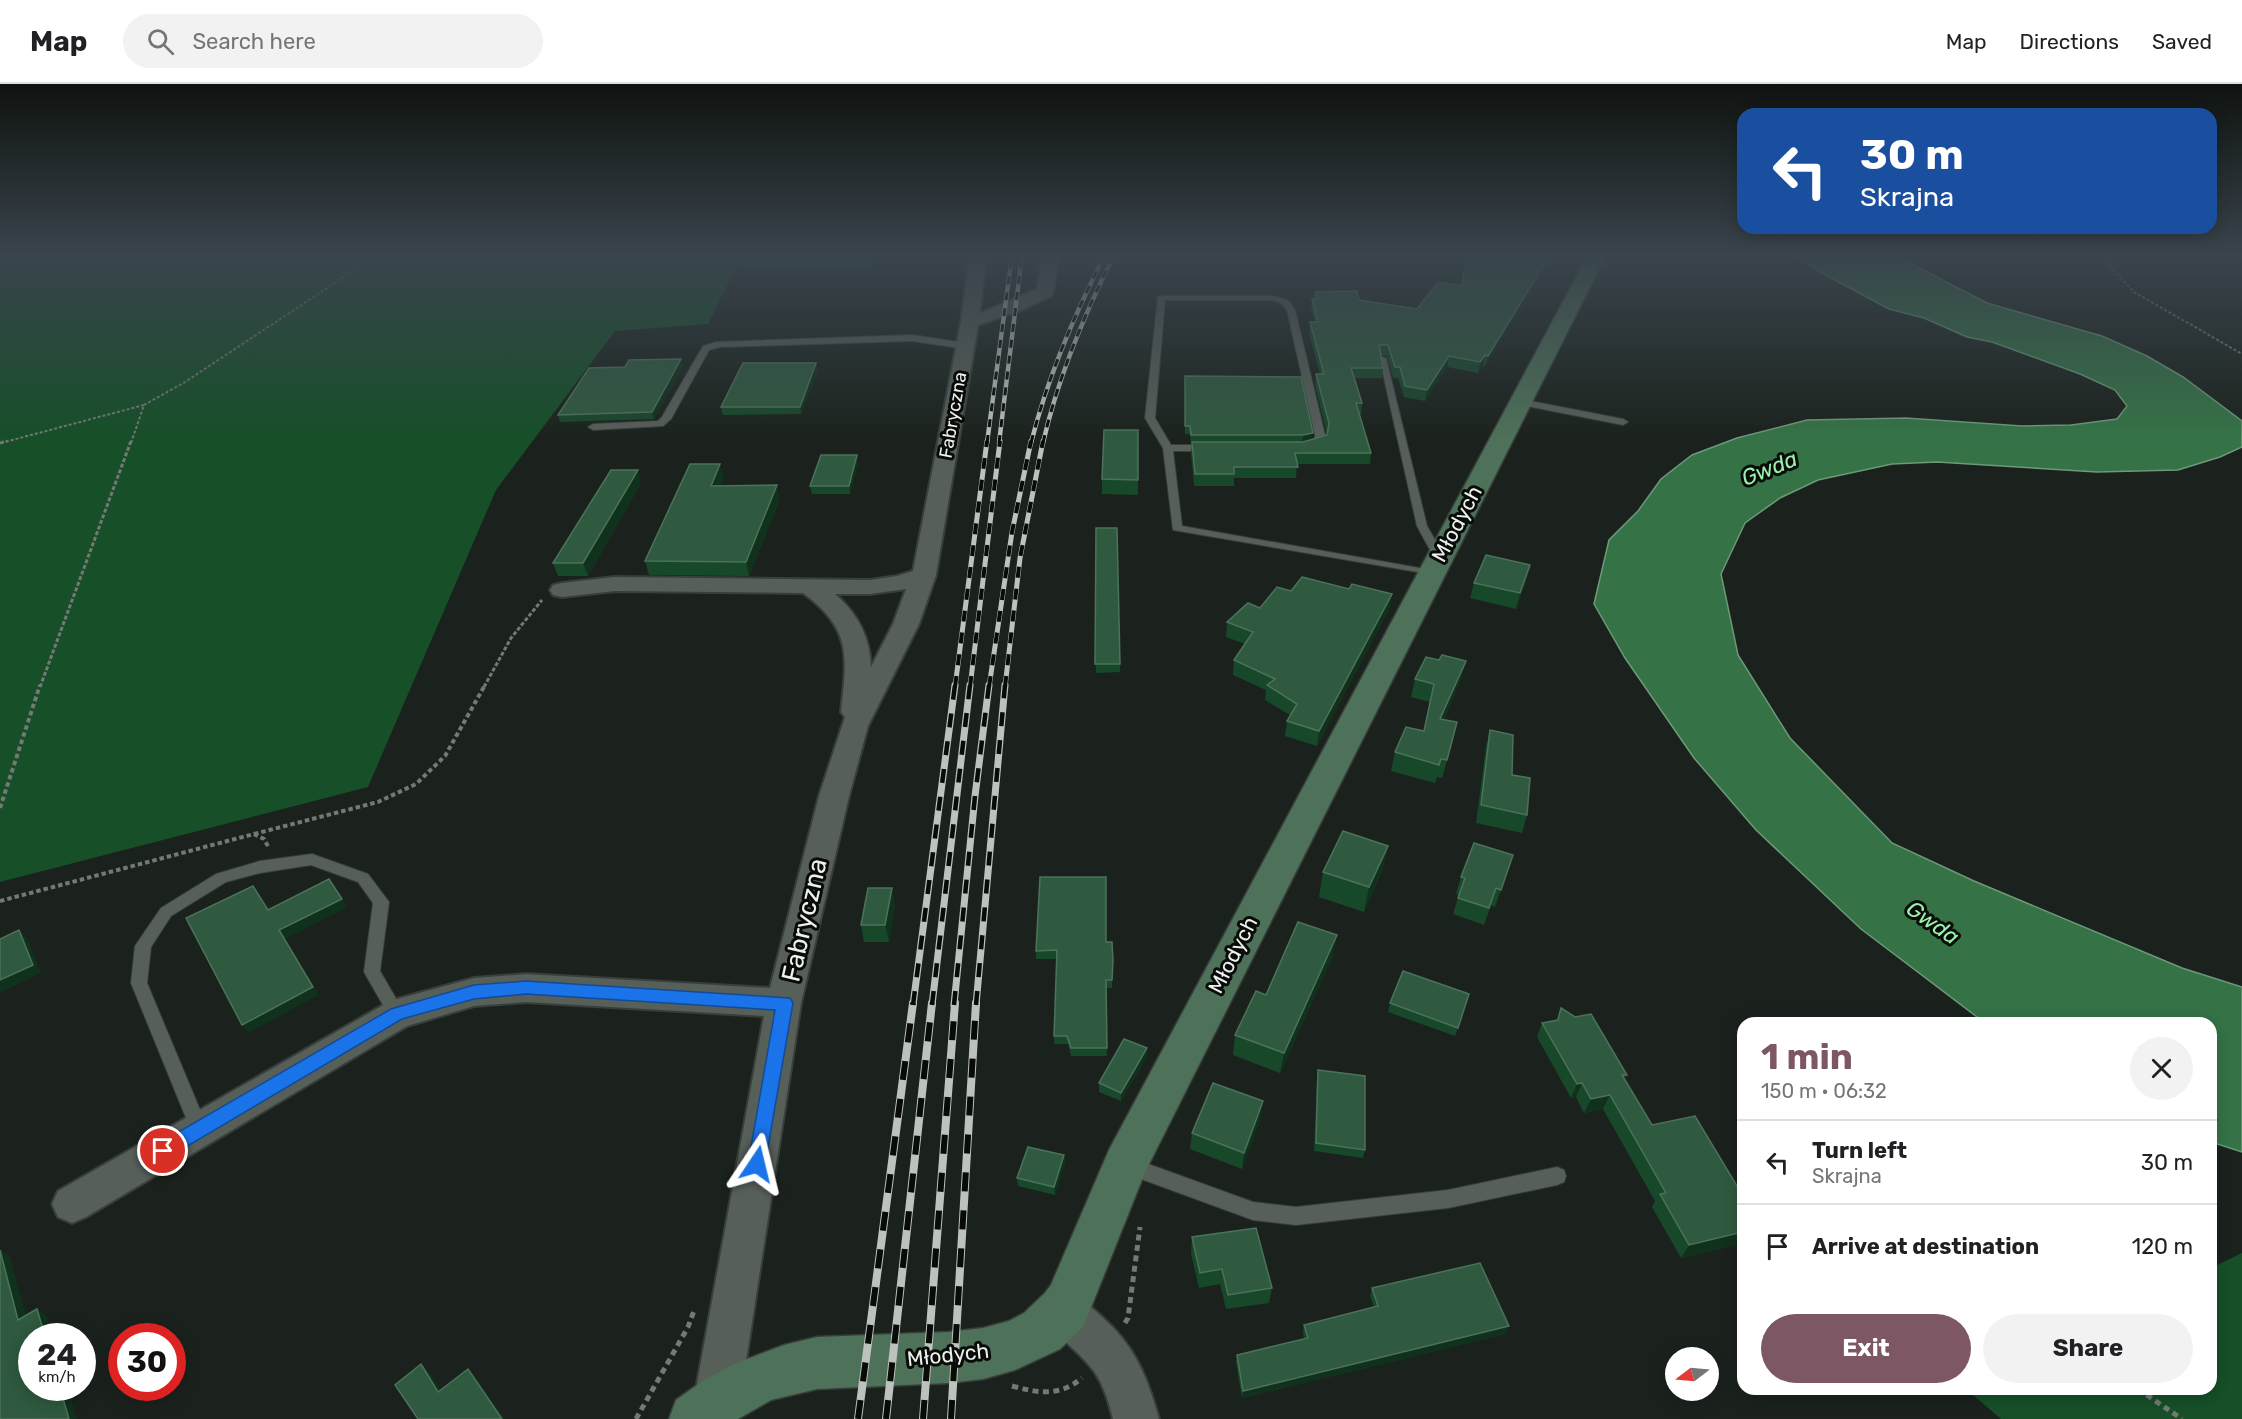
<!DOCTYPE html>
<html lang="en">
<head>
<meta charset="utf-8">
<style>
  :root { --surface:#fff; --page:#f2f2f2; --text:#202124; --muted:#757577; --line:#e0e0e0; --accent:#7e5765 }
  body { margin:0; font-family:Rubik,sans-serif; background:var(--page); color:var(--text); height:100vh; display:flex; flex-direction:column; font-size:22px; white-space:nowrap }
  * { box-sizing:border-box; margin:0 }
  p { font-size:20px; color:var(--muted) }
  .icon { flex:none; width:33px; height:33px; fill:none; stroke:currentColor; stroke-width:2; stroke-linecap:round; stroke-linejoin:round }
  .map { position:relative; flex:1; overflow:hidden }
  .sheet { position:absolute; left:1737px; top:933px; width:480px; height:378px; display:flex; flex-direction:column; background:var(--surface); border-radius:18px; box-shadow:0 3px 15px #0003 }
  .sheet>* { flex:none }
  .top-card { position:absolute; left:1737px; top:24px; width:480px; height:126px; border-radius:18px; box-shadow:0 3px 15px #0003; background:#1a4fa0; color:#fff; overflow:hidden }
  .needle { width:39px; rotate:254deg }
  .buttons { position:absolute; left:1665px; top:1263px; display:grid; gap:12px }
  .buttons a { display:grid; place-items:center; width:54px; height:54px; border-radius:50%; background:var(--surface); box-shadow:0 3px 15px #0003; font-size:30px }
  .speed { position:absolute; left:18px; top:1239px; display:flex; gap:12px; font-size:30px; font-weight:700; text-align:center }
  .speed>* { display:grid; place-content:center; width:78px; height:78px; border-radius:50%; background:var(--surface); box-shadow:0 3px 15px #0003; line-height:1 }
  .speed small { font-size:15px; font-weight:400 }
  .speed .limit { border:9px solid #d22; background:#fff; color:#111 }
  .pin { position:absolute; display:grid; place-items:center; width:51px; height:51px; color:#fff; margin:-26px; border:3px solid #fff; border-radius:50%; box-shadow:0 2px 6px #0007 }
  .me { position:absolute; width:66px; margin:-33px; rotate:10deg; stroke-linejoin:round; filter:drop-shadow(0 0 4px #0008) }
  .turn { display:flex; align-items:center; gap:21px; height:126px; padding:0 24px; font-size:27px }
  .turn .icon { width:78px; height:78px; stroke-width:2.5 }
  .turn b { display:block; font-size:42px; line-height:51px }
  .round { display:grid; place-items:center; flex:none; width:63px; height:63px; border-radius:32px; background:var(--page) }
  .headline { display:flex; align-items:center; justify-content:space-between; height:102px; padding:0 24px }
  h1 { font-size:36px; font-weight:700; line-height:45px; color:var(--accent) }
  .primary-button { display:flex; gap:12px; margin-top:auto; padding:12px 24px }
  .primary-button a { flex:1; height:69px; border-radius:36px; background:var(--accent); color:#fff; font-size:24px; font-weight:700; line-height:69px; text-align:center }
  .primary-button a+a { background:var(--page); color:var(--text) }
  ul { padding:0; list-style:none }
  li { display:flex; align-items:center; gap:18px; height:84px; padding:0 24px; border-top:2px solid var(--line) }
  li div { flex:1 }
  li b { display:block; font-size:22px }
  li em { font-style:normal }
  header { display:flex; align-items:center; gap:36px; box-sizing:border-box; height:84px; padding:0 30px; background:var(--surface); border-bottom:2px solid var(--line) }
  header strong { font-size:28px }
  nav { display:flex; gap:33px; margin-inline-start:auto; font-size:21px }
  .search { width:420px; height:54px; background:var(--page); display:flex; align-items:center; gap:15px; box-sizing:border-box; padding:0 21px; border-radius:33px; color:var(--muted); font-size:22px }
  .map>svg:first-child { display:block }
  .green { fill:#164f28 }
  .water { fill:#357346; stroke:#6c9978; stroke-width:1.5 }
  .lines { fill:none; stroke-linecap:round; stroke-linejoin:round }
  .lane-casing { stroke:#393e3a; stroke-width:2 }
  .street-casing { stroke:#393e3a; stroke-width:4 }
  .secondary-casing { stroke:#393e3a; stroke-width:3 }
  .path-far3 { stroke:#737975; stroke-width:2; stroke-dasharray:3 2; stroke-linecap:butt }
  .path-far2 { stroke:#737975; stroke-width:3; stroke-dasharray:4 2; stroke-linecap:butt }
  .path-far1 { stroke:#737975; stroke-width:4; stroke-dasharray:4.5 3; stroke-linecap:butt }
  .path { stroke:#737975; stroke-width:5; stroke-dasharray:6 4.5; stroke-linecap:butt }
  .lane { fill:#575f59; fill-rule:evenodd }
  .street { fill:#575f59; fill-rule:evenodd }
  .secondary { fill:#4e7159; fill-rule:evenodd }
  .rail-far3-casing { stroke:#bdc2be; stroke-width:4.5 }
  .rail-far2-casing { stroke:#bdc2be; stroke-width:5 }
  .rail-far1-casing { stroke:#bdc2be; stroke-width:7 }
  .rail-casing { stroke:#bdc2be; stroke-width:8 }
  .rail-far3 { stroke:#080b08; stroke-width:3; stroke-dasharray:8; stroke-linecap:butt }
  .rail-far2 { stroke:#080b08; stroke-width:4; stroke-dasharray:11; stroke-linecap:butt }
  .rail-far1 { stroke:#080b08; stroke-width:4.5; stroke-dasharray:14; stroke-linecap:butt }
  .rail { stroke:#080b08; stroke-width:6; stroke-dasharray:19; stroke-linecap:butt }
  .wall { fill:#18482a }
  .shaded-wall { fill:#10311c }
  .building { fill:#2f5a3f; stroke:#4c725a; stroke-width:1.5 }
  .route { fill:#1a73e8; stroke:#114b97; stroke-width:1.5 }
  .labels { text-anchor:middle; stroke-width:6; stroke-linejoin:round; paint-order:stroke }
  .far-street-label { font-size:18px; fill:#ecf1ed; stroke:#080b08 }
  .street-label { font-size:21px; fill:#ecf1ed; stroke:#080b08 }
  .water-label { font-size:22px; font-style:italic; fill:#98f1ad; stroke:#080b08 }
  .near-street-label { font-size:26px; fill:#ecf1ed; stroke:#080b08 }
</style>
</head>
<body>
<header>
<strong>Map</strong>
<div class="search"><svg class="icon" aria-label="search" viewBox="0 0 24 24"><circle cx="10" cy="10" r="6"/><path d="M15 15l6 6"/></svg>Search here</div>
<nav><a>Map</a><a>Directions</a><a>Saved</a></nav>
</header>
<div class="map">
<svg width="2242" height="1335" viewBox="0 0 2242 1335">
  <rect width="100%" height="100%" fill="#1b221d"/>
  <g class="green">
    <polygon points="7,171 742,171 708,240 615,247 496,406 368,703 0,798 0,172"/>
    <polygon points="2242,1169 2242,1335 2001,1335 1966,1305 2211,1305 2211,1184"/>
  </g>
  <polygon class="water" points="1794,171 1894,171 1987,219 2102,252 2147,272 2183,293 2242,337 2242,363 2220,373 2178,386 2097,388 1937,378 1892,380 1818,396 1780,414 1745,439 1721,490 1738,571 1790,654 1892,759 1974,797 2182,884 2242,903 2242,1068 2211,1058 2211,939 1985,939 1861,845 1756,746 1694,674 1625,574 1594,520 1609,456 1638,427 1661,395 1692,371 1737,354 1807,336 1906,334 2022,342 2071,341 2117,335 2127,322 2115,306 2080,290 1992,258 1967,253 1924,234 1889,225 1822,189"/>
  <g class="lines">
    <defs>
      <g id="lane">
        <polygon points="1158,212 1273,212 1288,216 1295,226 1325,351 1323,362 1309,365 1304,362 1315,358 1315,351 1287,226 1282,220 1272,216 1165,216 1155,334 1171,361 1209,361 1214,364 1209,367 1173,367 1182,442 1431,486 1437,489 1435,491 1173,446 1163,364 1145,334"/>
        <polygon points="912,251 966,259 970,262 966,265 912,257 720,263 709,266 671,335 663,342 593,346 588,343 593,340 658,337 662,333 703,262 716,258"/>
        <polygon points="1379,272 1386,274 1427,442 1445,473 1443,475 1435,475 1417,442"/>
        <polygon points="1520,315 1623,335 1628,338 1623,341 1517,320 1517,316"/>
        <polygon points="312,770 368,790 389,818 380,887 405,930 403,935 397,937 391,935 364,888 373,819 358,798 311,781 260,789 226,798 171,832 151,863 147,899 208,1045 205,1051 199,1053 193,1051 131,899 135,862 161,824 216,790 260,777"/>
        <polygon points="1129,1073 1253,1118 1296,1123 1448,1106 1557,1083 1564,1086 1566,1092 1564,1098 1557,1101 1448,1124 1296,1141 1253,1136 1122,1088 1120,1082 1122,1076"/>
      </g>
      <g id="street">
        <path d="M970,171H986L980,229L1037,205L1043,171H1059L1053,208L1051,212L1022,226L978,241L936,491L919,540L868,642L849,712L801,919L740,1316L733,1332C723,1335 711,1335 701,1332L694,1316L764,932L526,918L474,922L407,942L86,1133L72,1139L58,1133L52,1120L58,1107L385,920L397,915L474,894L526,890L770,904L819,712L845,633L841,628C847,572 852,545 803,509L615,507L562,513L553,511L550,506L553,501L562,499L615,493L870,496L897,492L913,487L961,238ZM906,505L893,540L871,583C870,553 858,530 835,510H870Z"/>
        <path d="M1064,1206C1079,1212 1089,1221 1101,1232C1135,1262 1147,1292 1159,1335H1113C1108,1315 1102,1295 1088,1280C1072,1261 1052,1250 1043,1227L1049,1212Z"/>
      </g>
      <polygon id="secondary" points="1588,171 1606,171 1145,1088 1086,1236 1081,1245 1060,1265 1015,1286 983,1295 949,1299 817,1305 771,1316 738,1335 669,1335 676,1316 704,1296 734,1280 784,1261 817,1253 949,1248 983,1244 1009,1237 1024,1229 1045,1209 1051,1201 1109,1066"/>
    </defs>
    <use href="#lane" class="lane-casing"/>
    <use href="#street" class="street-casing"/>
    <use href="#secondary" class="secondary-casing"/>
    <g class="path-far3">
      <polyline points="2100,171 2134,208 2242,270"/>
      <polyline points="0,172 7,171"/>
      <polyline points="1,359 144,321"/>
      <polyline points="131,359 144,321 185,298 377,171"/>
    </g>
    <g class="path-far2">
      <polyline points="0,359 7,357"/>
      <polyline points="40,603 131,357"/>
      <polyline points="484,603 511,554 542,516"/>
    </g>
    <g class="path-far1">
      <polyline points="0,724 40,601"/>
      <polyline points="254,750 378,718 416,700 445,672 485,601"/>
      <polyline points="0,817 254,750 264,755 269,764"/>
    </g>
    <g class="path">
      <polyline points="1125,1239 1128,1234 1140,1143"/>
      <path d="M1012,1302C1039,1309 1059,1313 1082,1294"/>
      <polyline points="2138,1305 2182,1335"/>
      <polyline points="636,1335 688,1243 695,1224"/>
    </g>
    <use href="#lane" class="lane"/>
    <use href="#street" class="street"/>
    <use href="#secondary" class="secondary"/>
    <defs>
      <g id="rail-far3">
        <polyline points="987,359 1012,171"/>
        <polyline points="999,359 1022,171"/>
        <path d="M1031,359C1048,292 1074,231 1105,171"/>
        <path d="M1043,359C1058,293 1084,231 1114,171"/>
      </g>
      <g id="rail-far2">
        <polyline points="955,603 987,357"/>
        <polyline points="970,603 1000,357"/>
        <polyline points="989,603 1012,448 1031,357"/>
        <polyline points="1005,603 1020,474 1043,357"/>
      </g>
      <g id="rail-far1">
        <polyline points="913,921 955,601"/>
        <polyline points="932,921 970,601"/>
        <polyline points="954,921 975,712 989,601"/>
        <polyline points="976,921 1005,601"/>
      </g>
      <g id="rail">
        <polyline points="858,1335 913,919"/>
        <polyline points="886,1335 932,919"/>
        <polyline points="923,1335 955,919"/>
        <polyline points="951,1335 976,919"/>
      </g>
    </defs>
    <use href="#rail-far3" class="rail-far3-casing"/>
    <use href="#rail-far2" class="rail-far2-casing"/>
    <use href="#rail-far1" class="rail-far1-casing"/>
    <use href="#rail" class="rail-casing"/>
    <use href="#rail-far3" class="rail-far3"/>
    <use href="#rail-far2" class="rail-far2"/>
    <use href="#rail-far1" class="rail-far1"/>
    <use href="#rail" class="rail"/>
  </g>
  <g class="wall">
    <polygon points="873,171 868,185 742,186 741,179"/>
    <polygon points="1553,171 1485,282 1483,282 1478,289 1447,283 1425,317 1404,313 1398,294 1393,294 1387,272 1381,271 1383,284 1382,294 1355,294 1362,319 1361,330 1360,330 1371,369 1370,380 1297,380 1296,394 1234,394 1234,402 1194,402 1191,369 1192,359 1191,359 1190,350 1185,350 1185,292 1312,355 1327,351 1315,301 1316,290 1320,290 1309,249 1310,238 1315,238 1311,225 1315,208 1359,216 1417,225 1461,202 1464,186"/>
    <polygon points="681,275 683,282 654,335 560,338 558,331"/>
    <polygon points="816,279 818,286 801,330 723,331 721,323"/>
    <polygon points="1138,346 1138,411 1102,410 1102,395"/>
    <polygon points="857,371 858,378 850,410 812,410 810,402"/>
    <polygon points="724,394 720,402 780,415 749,492 649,491 645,477"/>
    <polygon points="641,399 588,492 558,492 553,479"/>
    <polygon points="1096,444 1117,444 1120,588 1096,589"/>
    <polygon points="1526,497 1516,525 1470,514 1474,499"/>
    <polygon points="1349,505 1392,510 1389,525 1317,662 1285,652 1287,637 1290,631 1265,616 1266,606 1233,591 1234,576 1245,560 1226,553 1227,538 1260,524 1291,507"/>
    <polygon points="1439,576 1466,577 1461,595 1444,635 1453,656 1442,694 1437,693 1435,699 1391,687 1395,668 1424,647 1430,618 1411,613 1415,595"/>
    <polygon points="1490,646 1512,691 1527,731 1522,749 1476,739 1486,663"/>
    <polygon points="1388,762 1382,787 1364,828 1319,813 1323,788"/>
    <polygon points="1513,771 1495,823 1491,821 1484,841 1453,830 1459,811 1456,810 1461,793"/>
    <polygon points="895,821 889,858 864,858 861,841"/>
    <polygon points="1107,858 1112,858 1112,904 1106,904 1107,972 1071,972 1068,960 1054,960 1057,875 1036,875 1036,867"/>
    <polygon points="1333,872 1280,989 1233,971 1235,951 1266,911"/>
    <polygon points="1469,910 1455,952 1388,928 1390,919"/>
    <polygon points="1561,924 1627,991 1624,995 1652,1041 1743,1112 1743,1159 1681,1174 1652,1123 1655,1117 1603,1025 1584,1029 1576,1013 1571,1014 1537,953 1542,939 1556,937"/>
    <polygon points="1147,964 1147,972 1121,1017 1099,1008 1099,999"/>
    <polygon points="1318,986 1365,1066 1363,1074 1314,1067 1317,994"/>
    <polygon points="1261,1033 1242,1085 1190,1065 1192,1049"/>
    <polygon points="1064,1071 1065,1079 1055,1111 1018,1102 1017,1094"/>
    <polygon points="1192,1153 1272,1204 1269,1219 1226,1225 1220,1200 1199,1204 1191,1169"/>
    <polygon points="1372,1204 1509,1242 1505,1250 1242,1314 1236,1278 1237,1271 1304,1255 1303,1248 1304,1241 1374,1223 1370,1212"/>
  </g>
  <g class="shaded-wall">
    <polygon points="870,171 873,171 868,185 867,179"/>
    <polygon points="1550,171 1553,171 1485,282 1488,272"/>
    <polygon points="1485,271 1483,282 1478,289 1480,278"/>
    <polygon points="1449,272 1447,283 1425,317 1427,306"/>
    <polygon points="681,275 683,282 654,335 652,328"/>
    <polygon points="816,279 818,286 801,330 800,323"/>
    <polygon points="1313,349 1312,356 1302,359 1303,351"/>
    <polygon points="857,371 858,378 850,410 849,402"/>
    <polygon points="720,380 724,394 714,416 711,402"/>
    <polygon points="638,386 641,399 588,492 583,479"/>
    <polygon points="777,401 780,415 749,492 746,478"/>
    <polygon points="1530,481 1526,497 1516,525 1520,509"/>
    <polygon points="1392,510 1389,525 1317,662 1319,647"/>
    <polygon points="1466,577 1461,595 1436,652 1440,635"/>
    <polygon points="1388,762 1382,787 1364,828 1369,803"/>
    <polygon points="1513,771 1508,788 1495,823 1501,806"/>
    <polygon points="892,804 895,821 889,858 885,841"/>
    <polygon points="342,815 348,823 285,855 319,911 248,949 242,941 279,846"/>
    <polygon points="19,846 27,854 41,889 0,909 0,896"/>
    <polygon points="1337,851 1333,872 1280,989 1284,969"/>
    <polygon points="1147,964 1147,972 1121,1017 1121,1009"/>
    <polygon points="1582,999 1576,1013 1571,1014 1577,1000"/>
    <polygon points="1610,1011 1603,1025 1584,1029 1591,1015"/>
    <polygon points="1263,1017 1261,1033 1242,1085 1244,1069"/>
    <polygon points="1064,1071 1065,1079 1055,1111 1054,1103"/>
    <polygon points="1743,1148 1743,1159 1681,1174 1689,1161"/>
    <polygon points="0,1165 10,1173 29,1243 18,1236"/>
    <polygon points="37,1225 47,1232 53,1252 45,1252"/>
    <polygon points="1509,1242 1505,1250 1242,1314 1243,1307"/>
    <polygon points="421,1280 433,1293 450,1321 438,1308"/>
    <polygon points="468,1285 479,1298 505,1335 502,1335"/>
    <polygon points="60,1304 68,1304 77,1335 69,1335"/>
  </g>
  <g class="building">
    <polygon points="746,171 870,171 867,179 741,179"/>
    <polygon points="1476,171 1550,171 1488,272 1485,271 1480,278 1449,272 1427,306 1405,302 1400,283 1395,283 1388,261 1379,261 1383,284 1351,284 1362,319 1356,319 1371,369 1295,369 1298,383 1234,383 1234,390 1195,390 1192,358 1303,358 1327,351 1329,339 1316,290 1324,290 1310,238 1318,238 1312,215 1317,215 1315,208 1357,207 1359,216 1417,225 1438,198 1462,202 1464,186"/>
    <polygon points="681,275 652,328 558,331 589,284 625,283 629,276"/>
    <polygon points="743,279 816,279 800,323 721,323"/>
    <polygon points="1185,292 1301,293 1313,349 1303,351 1191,351 1190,342 1185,342"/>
    <polygon points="1104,346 1138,346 1138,396 1102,395"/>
    <polygon points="821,371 857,371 849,402 810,402"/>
    <polygon points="690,380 720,380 711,402 777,401 746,478 645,477"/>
    <polygon points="611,386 638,386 583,479 553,479"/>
    <polygon points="1096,444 1117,444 1120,580 1095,580"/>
    <polygon points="1486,471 1530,481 1520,509 1474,499"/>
    <polygon points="1302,493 1349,505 1352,500 1392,510 1319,647 1287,637 1297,620 1267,601 1275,595 1234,576 1253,548 1227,538 1248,519 1260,524 1277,503 1291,507"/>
    <polygon points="1442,571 1466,577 1440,635 1457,638 1447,676 1441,675 1439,681 1395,668 1406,643 1424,647 1434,600 1415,595 1426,573 1439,576"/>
    <polygon points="1490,646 1513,651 1512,691 1530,694 1527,731 1481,721"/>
    <polygon points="1343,747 1388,762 1369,803 1323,788"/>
    <polygon points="1474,759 1513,771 1501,806 1496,804 1489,824 1458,814 1465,794 1461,793"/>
    <polygon points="1040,793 1106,793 1106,858 1112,858 1113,877 1112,896 1106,896 1107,964 1071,964 1067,952 1054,952 1057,866 1036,867"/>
    <polygon points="329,795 342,815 279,846 313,903 242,941 186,834 253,802 268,826"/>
    <polygon points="868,804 892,804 885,841 861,841"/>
    <polygon points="1298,838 1337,851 1284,969 1235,951 1256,907 1266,911"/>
    <polygon points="19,846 33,881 0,896 0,855"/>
    <polygon points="1403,887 1469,910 1458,944 1390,919"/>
    <polygon points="1561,924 1575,933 1591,930 1627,991 1622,991 1652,1041 1695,1032 1743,1112 1743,1148 1689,1161 1660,1110 1666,1109 1610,1011 1591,1015 1582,999 1577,1000 1542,939 1558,936"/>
    <polygon points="1124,955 1147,964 1121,1009 1099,999"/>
    <polygon points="1318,986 1365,992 1365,1066 1316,1059"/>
    <polygon points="1213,999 1263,1017 1244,1069 1192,1049"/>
    <polygon points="1028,1063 1064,1071 1054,1103 1017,1094"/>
    <polygon points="1256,1144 1272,1204 1228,1211 1222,1185 1200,1189 1192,1153"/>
    <polygon points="0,1166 18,1236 37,1225 45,1252 32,1252 32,1304 60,1304 69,1335 0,1335"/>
    <polygon points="1480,1179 1509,1242 1243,1307 1237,1271 1308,1254 1304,1241 1378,1222 1372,1204"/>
    <polygon points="421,1280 438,1308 468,1285 502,1335 418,1335 395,1301"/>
  </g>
  <linearGradient id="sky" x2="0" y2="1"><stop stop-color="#0f1310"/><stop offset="0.48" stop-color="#39444c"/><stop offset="1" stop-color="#39444c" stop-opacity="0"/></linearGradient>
  <rect width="2242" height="358" fill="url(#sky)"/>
  <polygon class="route" points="526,897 790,914 793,919 764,1086 757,1089 750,1086 748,1080 775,926 526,910 474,915 402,935 169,1073 163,1075 156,1073 153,1067 156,1061 391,925 474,901"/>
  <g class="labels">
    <g class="far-street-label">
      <text transform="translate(953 331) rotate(-80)" y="6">Fabryczna</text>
    </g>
    <g class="street-label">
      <text transform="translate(1457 440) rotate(-62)" y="7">Młodych</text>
      <text transform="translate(1233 871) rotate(-63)" y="7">Młodych</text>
      <text transform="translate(948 1271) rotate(-6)" y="7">Młodych</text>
    </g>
    <g class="water-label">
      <text transform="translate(1769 384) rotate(-22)" y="8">Gwda</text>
      <text transform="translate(1933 838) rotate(35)" y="8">Gwda</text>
    </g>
    <g class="near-street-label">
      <text transform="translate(804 836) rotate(-77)" y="9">Fabryczna</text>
    </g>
  </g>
</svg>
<div class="buttons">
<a><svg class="needle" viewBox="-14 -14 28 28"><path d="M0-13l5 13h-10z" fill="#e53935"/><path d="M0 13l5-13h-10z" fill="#757577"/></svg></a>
</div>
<div class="speed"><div>24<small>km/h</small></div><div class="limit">30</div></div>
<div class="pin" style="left:163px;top:1067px;background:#d93025"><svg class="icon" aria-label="arrive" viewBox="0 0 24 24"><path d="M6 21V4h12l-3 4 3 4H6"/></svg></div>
<svg class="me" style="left:757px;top:1080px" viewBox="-20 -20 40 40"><path d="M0-17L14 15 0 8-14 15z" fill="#1a73e8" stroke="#fff" stroke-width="4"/></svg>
<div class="top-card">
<div class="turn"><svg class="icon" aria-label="left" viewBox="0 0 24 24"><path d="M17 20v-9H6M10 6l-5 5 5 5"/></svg><div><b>30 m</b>Skrajna</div></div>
</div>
<section class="sheet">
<div class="headline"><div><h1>1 min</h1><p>150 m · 06:32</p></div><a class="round"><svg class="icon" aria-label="close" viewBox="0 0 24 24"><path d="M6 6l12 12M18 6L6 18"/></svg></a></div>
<ul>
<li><svg class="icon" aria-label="left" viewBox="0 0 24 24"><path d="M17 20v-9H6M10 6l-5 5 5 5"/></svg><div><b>Turn left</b><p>Skrajna</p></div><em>30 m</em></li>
<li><svg class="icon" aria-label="arrive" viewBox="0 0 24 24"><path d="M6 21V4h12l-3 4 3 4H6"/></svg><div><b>Arrive at destination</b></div><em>120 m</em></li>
</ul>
<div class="primary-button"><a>Exit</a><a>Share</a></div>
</section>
</div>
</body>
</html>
